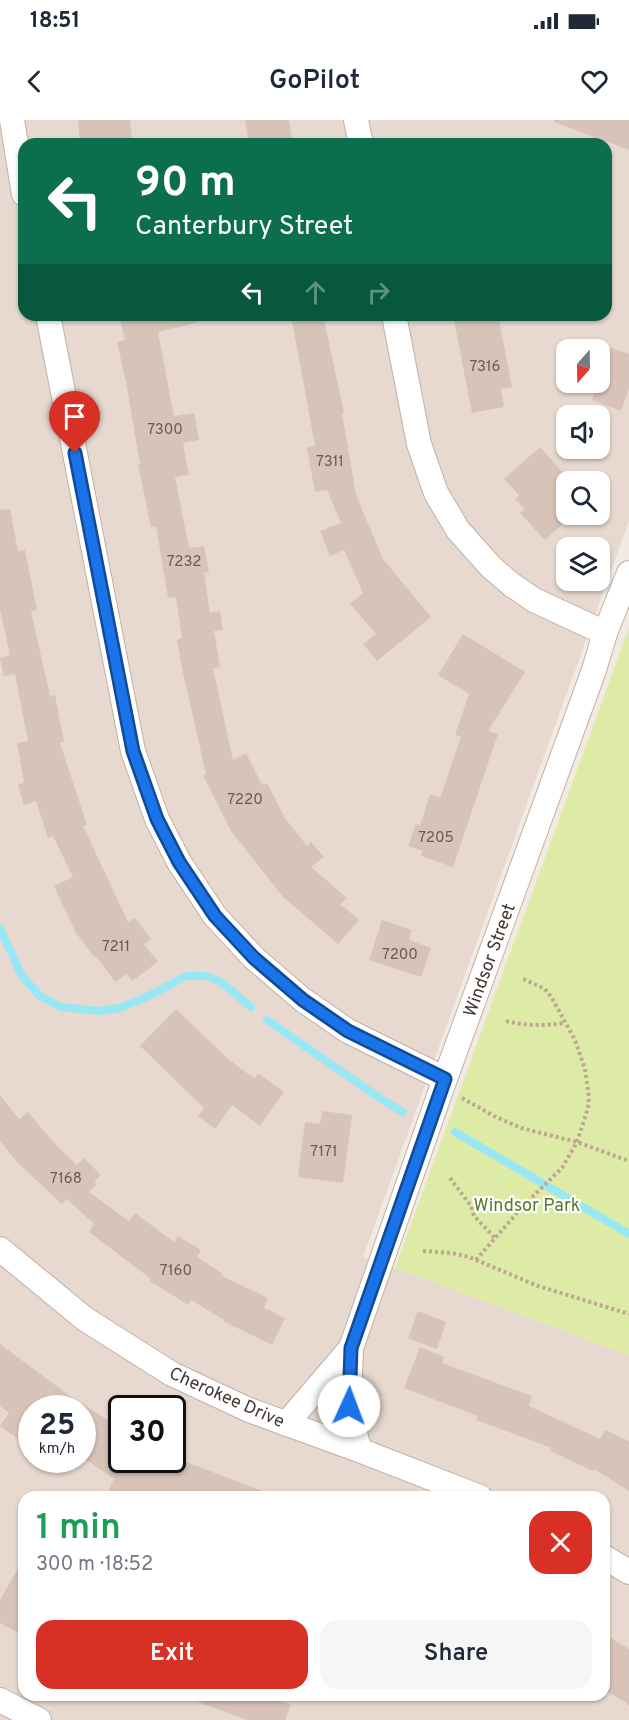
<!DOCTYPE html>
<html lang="en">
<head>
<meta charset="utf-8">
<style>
  :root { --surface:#fff; --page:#f6f6f7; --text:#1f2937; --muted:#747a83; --accent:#d93025 }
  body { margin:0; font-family:Overpass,sans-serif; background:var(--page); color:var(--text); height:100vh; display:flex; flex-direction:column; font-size:22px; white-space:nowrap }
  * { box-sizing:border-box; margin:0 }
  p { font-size:20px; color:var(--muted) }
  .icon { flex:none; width:33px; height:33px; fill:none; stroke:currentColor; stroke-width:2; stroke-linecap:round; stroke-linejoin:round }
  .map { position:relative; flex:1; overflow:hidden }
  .panel { position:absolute; left:18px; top:1371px; width:592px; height:210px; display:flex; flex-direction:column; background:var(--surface); border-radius:18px; box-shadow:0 2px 4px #0004 }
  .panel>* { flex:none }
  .banner { position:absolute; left:18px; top:18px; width:594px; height:183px; border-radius:18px; box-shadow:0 2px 4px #0004; background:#0b6e4f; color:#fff; overflow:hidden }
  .needle { width:39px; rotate:200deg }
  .controls { position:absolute; left:556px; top:219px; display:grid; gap:12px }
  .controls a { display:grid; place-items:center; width:54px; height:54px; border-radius:12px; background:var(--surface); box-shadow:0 2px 4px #0004; font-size:30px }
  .speed { position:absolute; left:18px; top:1275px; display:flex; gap:12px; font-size:30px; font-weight:700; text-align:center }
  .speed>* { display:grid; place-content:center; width:78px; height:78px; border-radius:50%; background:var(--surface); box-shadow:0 2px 4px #0004; line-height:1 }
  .speed small { font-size:15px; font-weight:400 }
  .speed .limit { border:3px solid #111; border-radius:9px; background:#fff; color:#111 }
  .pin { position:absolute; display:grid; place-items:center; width:51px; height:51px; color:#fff; margin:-62px -26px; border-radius:50% 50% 50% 0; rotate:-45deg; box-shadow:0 0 6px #0007 }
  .pin .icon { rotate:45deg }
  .me { position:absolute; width:66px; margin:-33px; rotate:2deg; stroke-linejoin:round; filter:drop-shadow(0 0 4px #0008) }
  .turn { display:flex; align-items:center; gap:21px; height:126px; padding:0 18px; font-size:27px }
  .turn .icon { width:78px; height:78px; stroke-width:2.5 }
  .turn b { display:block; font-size:42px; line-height:51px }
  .lanes { display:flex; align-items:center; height:57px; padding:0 18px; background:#0003; justify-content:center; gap:30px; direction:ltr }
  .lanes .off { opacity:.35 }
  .round { display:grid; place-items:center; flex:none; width:63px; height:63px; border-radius:18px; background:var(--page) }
  .headline { display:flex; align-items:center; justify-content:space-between; height:102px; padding:0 18px }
  h1 { font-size:36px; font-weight:600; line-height:45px; color:#1e9e55 }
  .button { display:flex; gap:12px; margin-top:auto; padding:12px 18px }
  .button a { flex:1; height:69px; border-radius:18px; background:var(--accent); color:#fff; font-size:24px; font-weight:600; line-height:69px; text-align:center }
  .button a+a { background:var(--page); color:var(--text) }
  .status { display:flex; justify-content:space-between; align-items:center; height:42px; padding:0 30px; background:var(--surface); direction:ltr }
  .status svg { height:16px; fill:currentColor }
  header { display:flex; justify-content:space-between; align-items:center; height:78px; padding:0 18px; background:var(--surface); font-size:27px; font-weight:600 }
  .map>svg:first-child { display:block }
  .residential { fill:#e7d9cf; fill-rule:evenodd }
  .green { fill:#ddeba6 }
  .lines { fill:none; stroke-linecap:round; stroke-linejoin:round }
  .stream { stroke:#97e7f5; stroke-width:8 }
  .building { fill:#d8c3b9 }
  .minor-casing { stroke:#c1b1a6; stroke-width:26 }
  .path { stroke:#c1a593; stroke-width:4; stroke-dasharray:3 3; stroke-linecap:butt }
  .minor { stroke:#fff; stroke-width:24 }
  .route-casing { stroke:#114b97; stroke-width:15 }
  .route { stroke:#1a73e8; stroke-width:10 }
  .labels { text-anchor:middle; stroke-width:4.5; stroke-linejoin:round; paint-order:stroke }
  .number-label { font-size:15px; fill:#695b54 }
  .street-label { font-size:18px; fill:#443832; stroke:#fff }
  .park-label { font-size:18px; fill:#597922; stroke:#fff }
</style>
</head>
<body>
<div class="status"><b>18:51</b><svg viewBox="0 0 49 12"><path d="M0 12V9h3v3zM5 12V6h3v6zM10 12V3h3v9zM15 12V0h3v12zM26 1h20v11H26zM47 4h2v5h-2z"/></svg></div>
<header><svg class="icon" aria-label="back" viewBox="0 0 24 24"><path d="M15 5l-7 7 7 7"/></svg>GoPilot<svg class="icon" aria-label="heart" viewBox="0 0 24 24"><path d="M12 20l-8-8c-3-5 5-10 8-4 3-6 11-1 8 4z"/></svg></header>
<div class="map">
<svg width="629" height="1600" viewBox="0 0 629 1600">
  <rect width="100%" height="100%" fill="#f2e9e1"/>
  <path class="residential" d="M0,0H629V401L363,1137L395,1148L629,1235V1600H0ZM24,24H606V195H24ZM567,230H600V262H567ZM567,296H600V328H567ZM567,362H600V394H567ZM567,428H600V460H567ZM32,1288H82V1340H32ZM122,1288H172V1340H122ZM24,1377H604V1575H24Z"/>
  <polygon class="green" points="629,508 629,1235 395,1148"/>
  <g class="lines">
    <g class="stream">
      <polyline points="0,809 22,856 40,876 61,887 98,891 120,888 149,876 186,856 205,856 220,861 251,887"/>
      <polyline points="267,900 384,981 403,992"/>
      <polyline points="455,1012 629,1114"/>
    </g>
  </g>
  <g class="building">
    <polygon points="78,0 130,0 132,19 80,24"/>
    <polygon points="245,0 289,0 293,24 249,24"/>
    <polygon points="554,0 629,0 629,30 554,2"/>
    <polygon points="119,195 195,195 196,203 158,212 174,296 194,293 199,320 183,323 189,355 175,357 189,428 204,426 209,452 204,453 210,493 220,491 223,510 214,511 220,547 213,548 233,640 246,633 262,665 267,663 285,698 307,726 311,722 324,737 311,747 347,778 340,785 344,787 359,800 338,824 283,777 231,711 203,655 206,654 183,553 177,520 182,518 176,477 168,478 156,406 151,407 138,344 140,344 126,262 117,222 125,220"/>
    <polygon points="291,195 323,195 344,293 342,293 356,375 383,439 431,497 377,541 363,524 376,514 350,484 363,473 344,430 330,436 320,411 341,403 327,370 315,372 307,328 315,326"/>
    <polygon points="453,195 498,195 512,267 501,269 504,287 472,293"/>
    <polygon points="605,226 629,234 629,268 621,291 592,280 598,262 600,262 600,241"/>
    <polygon points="540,327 567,357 567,400 545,420 520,393 525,389 515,379 519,375 504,359"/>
    <polygon points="10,389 18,431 25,430 37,490 31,491 50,576 55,575 64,622 60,623 87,705 83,706 128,802 135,798 151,819 144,824 158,842 132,861 127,854 115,862 96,836 94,837 76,813 54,766 73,757 53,716 48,718 36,681 24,685 18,665 24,662 17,623 28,621 15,554 4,556 0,539 0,538 10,535 0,489 0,390"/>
    <polygon points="463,514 525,552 488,611 498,614 453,747 421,736 423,731 408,726 416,704 420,706 430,674 440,678 461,617 455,615 469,574 438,555"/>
    <polygon points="382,800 412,810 409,820 431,828 421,857 369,840"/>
    <polygon points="176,889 228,939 255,959 258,953 284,972 260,1006 232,985 215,1009 198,996 204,988 140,926"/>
    <polygon points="0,975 19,999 28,992 55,1024 77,1045 84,1038 101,1055 94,1062 97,1064 89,1072 129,1101 135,1093 174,1122 178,1116 201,1130 197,1137 223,1154 222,1156 268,1178 264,1188 285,1198 272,1225 223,1201 224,1200 191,1180 188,1185 150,1161 151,1159 89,1112 94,1104 67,1079 62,1084 18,1043 0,1021"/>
    <polygon points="322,991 352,995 343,1063 298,1057 305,1002 320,1004"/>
    <polygon points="418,1191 446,1202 437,1229 408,1218"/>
    <polygon points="0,1224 82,1285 82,1283 122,1310 122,1340 181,1340 273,1375 272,1377 105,1377 114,1359 82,1337 82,1288 32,1288 32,1301 18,1319 0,1306 9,1293 0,1286"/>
    <polygon points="420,1227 444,1237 442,1243 532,1276 529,1286 600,1319 605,1310 629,1321 629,1371 594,1349 593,1351 550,1331 552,1328 476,1300 478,1296 404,1268"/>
    <polygon points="24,1438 24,1516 0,1503 0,1480"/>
    <polygon points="604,1514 629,1529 629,1585 604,1569"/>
    <polygon points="185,1575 264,1575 291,1585 285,1600 247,1600 185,1577"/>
  </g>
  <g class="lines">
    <defs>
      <g id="minor">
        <polyline points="12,0 24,74"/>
        <polyline points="356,0 361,24"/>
        <polyline points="48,195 133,631 157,699 179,742 215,796 254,838 303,880 348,911 445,959"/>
        <polyline points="394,195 419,324 436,373 458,410 491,447 512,465 534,480 605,513"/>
        <polyline points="0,1129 85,1199 172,1254 249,1290 359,1330 480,1377"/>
        <polyline points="351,1228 349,1285 359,1330"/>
        <polyline points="286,1304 351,1228 441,970 594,550 605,513 629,453"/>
        <polyline points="604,1437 629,1452"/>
        <polyline points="0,1580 39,1600"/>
      </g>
    </defs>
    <use href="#minor" class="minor-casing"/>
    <g class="path">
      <path d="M506,901C526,906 545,906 565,903"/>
      <polyline points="462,978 494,996 521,1008 577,1022 629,1041"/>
      <polyline points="450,1058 471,1086 474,1096 495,1118"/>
      <polyline points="423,1131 452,1133 469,1137 538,1166 629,1194"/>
      <polyline points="476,1140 524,1085 562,1048 577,1022 588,988 589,977 585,949 575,920 552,878 545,869 521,858"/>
    </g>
    <use href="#minor" class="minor"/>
  </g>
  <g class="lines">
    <defs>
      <polyline id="route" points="75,333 133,631 157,699 179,742 215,796 254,838 303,880 348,911 445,959 351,1228 349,1286"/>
    </defs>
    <use href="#route" class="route-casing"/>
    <use href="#route" class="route"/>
  </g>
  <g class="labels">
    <g class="number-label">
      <text x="485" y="251">7316</text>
      <text x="165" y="314">7300</text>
      <text x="330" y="346">7311</text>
      <text x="184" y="446">7232</text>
      <text x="245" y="684">7220</text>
      <text x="436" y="722">7205</text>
      <text x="116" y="831">7211</text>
      <text x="400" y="839">7200</text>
      <text x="324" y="1036">7171</text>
      <text x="66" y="1063">7168</text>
      <text x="176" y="1155">7160</text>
    </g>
    <g class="street-label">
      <text transform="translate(489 840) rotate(-70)" y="6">Windsor Street</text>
      <text transform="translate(227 1277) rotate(24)" y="6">Cherokee Drive</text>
    </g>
    <g class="park-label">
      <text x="527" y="1091">Windsor Park</text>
    </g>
  </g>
</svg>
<div class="controls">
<a><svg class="needle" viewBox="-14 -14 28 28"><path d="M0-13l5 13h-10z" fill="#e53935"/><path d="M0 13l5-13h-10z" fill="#747a83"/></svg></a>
<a><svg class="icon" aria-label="sound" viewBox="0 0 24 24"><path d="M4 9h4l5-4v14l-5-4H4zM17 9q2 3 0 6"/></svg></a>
<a><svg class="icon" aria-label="search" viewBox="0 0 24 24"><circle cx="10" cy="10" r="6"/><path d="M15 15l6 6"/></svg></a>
<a><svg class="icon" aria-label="layers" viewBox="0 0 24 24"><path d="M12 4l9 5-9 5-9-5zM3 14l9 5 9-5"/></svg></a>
</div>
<div class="speed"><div>25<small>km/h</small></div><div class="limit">30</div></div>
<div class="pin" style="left:75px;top:333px;background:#d93025"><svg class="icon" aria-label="arrive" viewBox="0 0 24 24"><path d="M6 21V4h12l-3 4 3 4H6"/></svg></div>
<svg class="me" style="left:349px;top:1286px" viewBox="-20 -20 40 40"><circle r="19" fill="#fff"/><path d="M0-13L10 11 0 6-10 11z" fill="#1a73e8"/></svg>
<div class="banner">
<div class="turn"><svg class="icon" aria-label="left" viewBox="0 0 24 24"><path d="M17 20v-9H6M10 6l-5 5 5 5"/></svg><div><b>90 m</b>Canterbury Street</div></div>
<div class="lanes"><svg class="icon" aria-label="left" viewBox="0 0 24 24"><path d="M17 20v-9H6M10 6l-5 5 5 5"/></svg><svg class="icon off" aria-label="ahead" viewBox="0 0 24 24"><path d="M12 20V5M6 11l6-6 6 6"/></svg><svg class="icon off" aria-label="right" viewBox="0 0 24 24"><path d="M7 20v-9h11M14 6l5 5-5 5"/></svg></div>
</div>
<section class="panel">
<div class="headline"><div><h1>1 min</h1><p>300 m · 18:52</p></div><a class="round" style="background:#d93025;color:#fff"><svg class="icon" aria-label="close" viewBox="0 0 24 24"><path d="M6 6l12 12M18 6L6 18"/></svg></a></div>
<div class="button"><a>Exit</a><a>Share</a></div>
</section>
</div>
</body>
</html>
